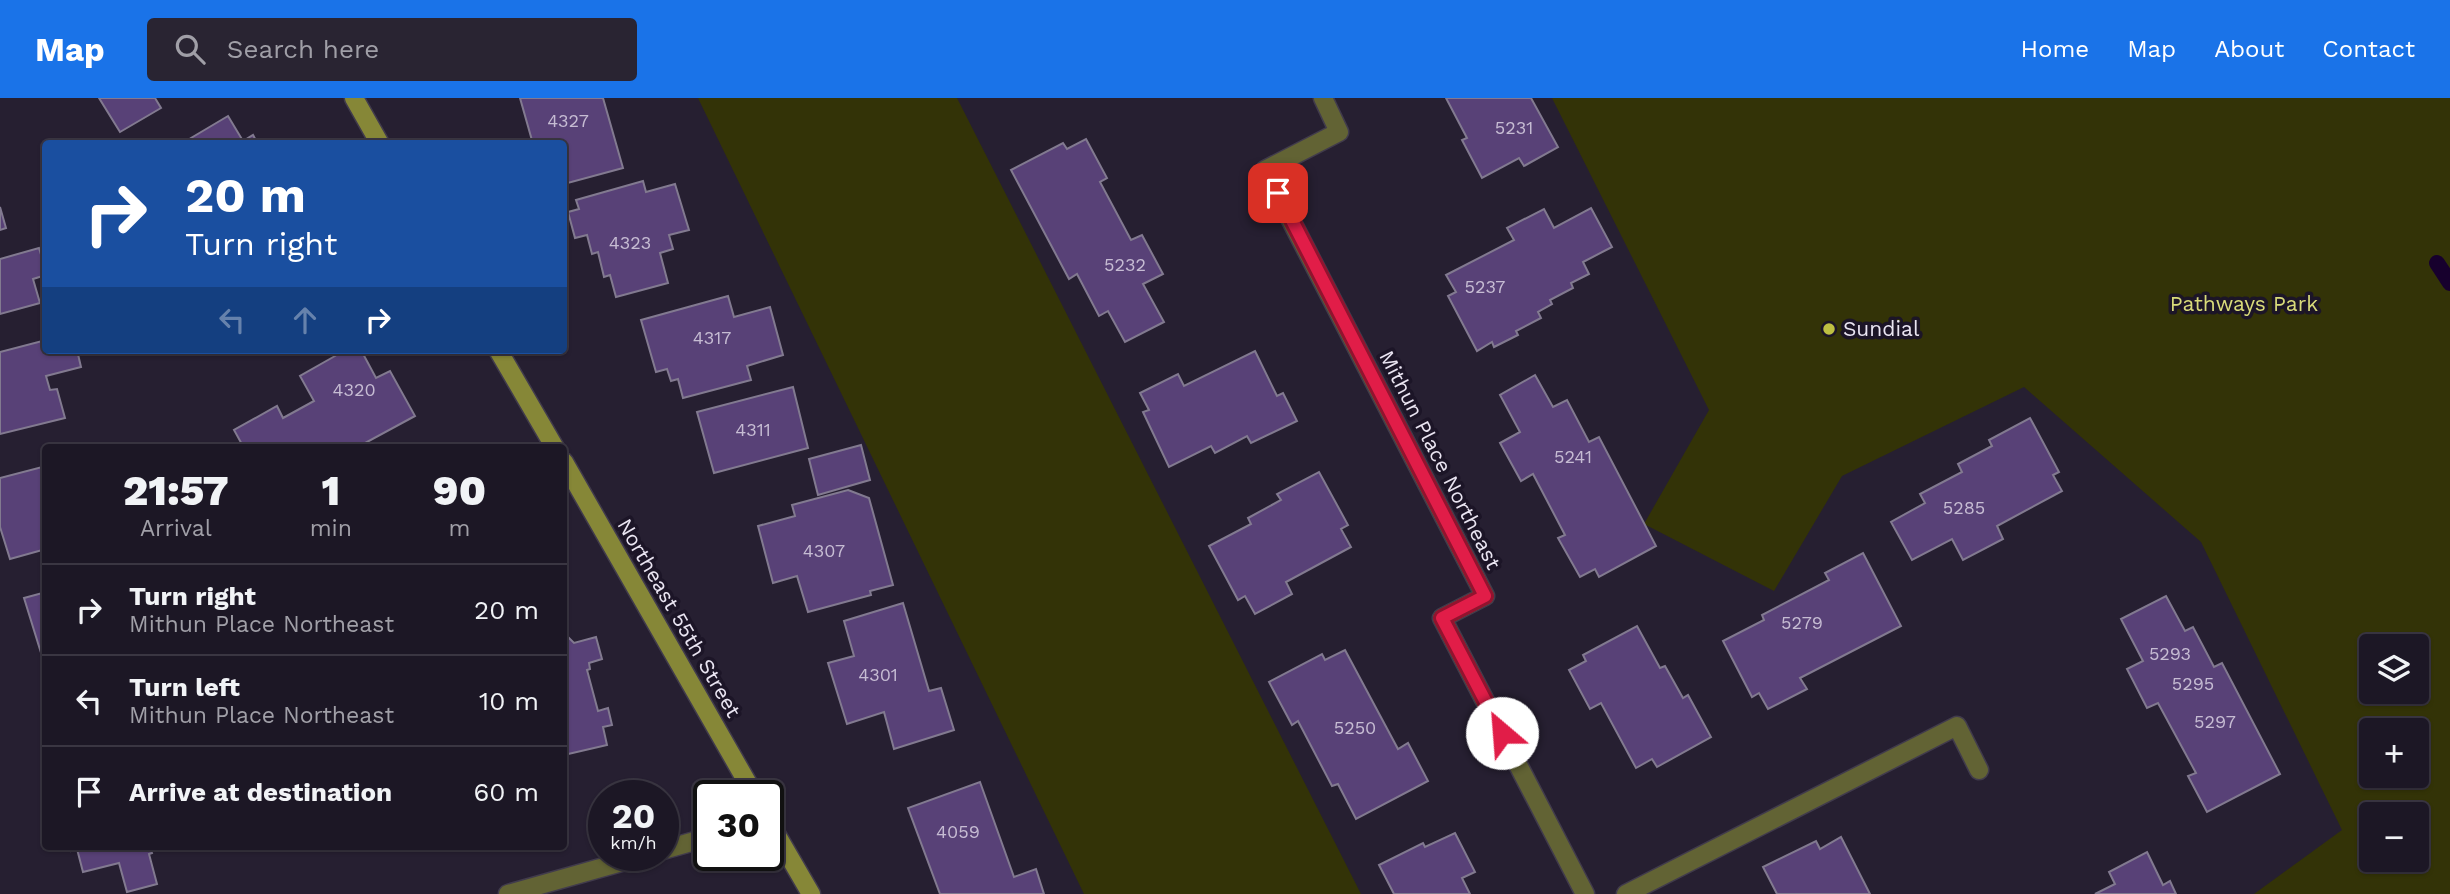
<!DOCTYPE html>
<html lang="en">
<head>
<meta charset="utf-8">
<style>
  :root { --surface:#1c1725; --page:#292432; --text:#f1f3f6; --muted:#a09fa7; --line:#3a3642; --accent:#1a73e8 }
  body { margin:0; font-family:"Work Sans",sans-serif; background:var(--page); color:var(--text); height:100vh; display:flex; flex-direction:column; font-size:26px; white-space:nowrap }
  * { box-sizing:border-box; margin:0 }
  p { font-size:23px; color:var(--muted) }
  .icon { flex:none; width:38px; height:38px; fill:none; stroke:currentColor; stroke-width:2; stroke-linecap:round; stroke-linejoin:round }
  .map { position:relative; flex:1; overflow:hidden }
  .drawer { position:absolute; left:42px; top:346px; width:525px; height:406px; display:flex; flex-direction:column; background:var(--surface); border-radius:7px; box-shadow:0 2px 5px #0004,0 0 0 2px var(--line) }
  .drawer>* { flex:none }
  .hud { position:absolute; left:42px; top:42px; width:525px; height:214px; border-radius:7px; box-shadow:0 2px 5px #0004,0 0 0 2px var(--line); background:#1a4fa0; color:#fff; overflow:hidden }
  .buttons { position:absolute; left:2359px; top:536px; display:grid; gap:14px }
  .buttons a { display:grid; place-items:center; width:70px; height:70px; border-radius:7px; background:var(--surface); box-shadow:0 2px 5px #0004,0 0 0 2px var(--line); font-size:35px }
  .speed { position:absolute; left:588px; top:682px; display:flex; gap:14px; font-size:35px; font-weight:700; text-align:center }
  .speed>* { display:grid; place-content:center; width:91px; height:91px; border-radius:50%; background:var(--surface); box-shadow:0 2px 5px #0004,0 0 0 2px var(--line); line-height:1 }
  .speed small { font-size:18px; font-weight:400 }
  .speed .limit { border:4px solid #111; border-radius:10px; background:#fff; color:#111 }
  .pin { position:absolute; display:grid; place-items:center; width:60px; height:60px; color:#fff; margin:-30px; border-radius:14px; box-shadow:0 4px 10px #0006 }
  .me { position:absolute; width:77px; margin:-38px; rotate:333deg; stroke-linejoin:round; filter:drop-shadow(0 0 5px #0008) }
  .turn { display:flex; align-items:center; gap:24px; height:147px; padding:0 28px; font-size:32px }
  .turn .icon { width:91px; height:91px; stroke-width:2.5 }
  .turn b { display:block; font-size:49px; line-height:60px }
  .lanes { display:flex; align-items:center; height:66px; padding:0 28px; background:#0003; justify-content:center; gap:35px; direction:ltr }
  .lanes .off { opacity:.35 }
  .eta { display:flex; justify-content:space-evenly; align-items:center; height:119px; text-align:center }
  .eta b { font-size:42px; font-weight:800; line-height:49px }
  ul { padding:0; list-style:none }
  li { display:flex; align-items:center; gap:21px; height:91px; padding:0 28px; border-top:2px solid var(--line) }
  li div { flex:1 }
  li b { display:block; font-size:26px }
  li em { font-style:normal }
  header { display:flex; align-items:center; gap:42px; box-sizing:border-box; height:98px; padding:0 35px; background:var(--accent); color:#fff }
  header strong { font-size:33px }
  nav { display:flex; gap:38px; margin-inline-start:auto; font-size:24px }
  .search { width:490px; height:63px; background:var(--page); display:flex; align-items:center; gap:18px; box-sizing:border-box; padding:0 24px; border-radius:7px; color:var(--muted); font-size:26px }
  .map>svg:first-child { display:block }
  .green { fill:#333307; fill-rule:evenodd }
  .lines { fill:none; stroke-linecap:round; stroke-linejoin:round }
  .stream { stroke:#17002d; stroke-width:16 }
  .building { fill:#584177; stroke:#827a90; stroke-width:2 }
  .street-casing { stroke:#413b4c; stroke-width:21 }
  .secondary-casing { stroke:#413b4c; stroke-width:21 }
  .street { stroke:#626334; stroke-width:18 }
  .secondary { stroke:#868737; stroke-width:18 }
  .route-casing { stroke:#92132f; stroke-width:18 }
  .route { stroke:#e11d48; stroke-width:12 }
  .poi-dot { fill:#bebf42; stroke:#1c1527; stroke-width:2.5 }
  .labels { text-anchor:middle; stroke-width:7; stroke-linejoin:round; paint-order:stroke }
  .number-label { font-size:18px; fill:#c6bcd3 }
  .park-label { font-size:21px; fill:#d9db7a; stroke:#1c1527 }
  .poi-label { font-size:21px; fill:#eae5f2; stroke:#1c1527; text-anchor:start }
  .street-label { font-size:21px; fill:#eae5f2; stroke:#1c1527 }
</style>
</head>
<body>
<header>
<strong>Map</strong>
<div class="search"><svg class="icon" aria-label="search" viewBox="0 0 24 24"><circle cx="10" cy="10" r="6"/><path d="M15 15l6 6"/></svg>Search here</div>
<nav><a>Home</a><a>Map</a><a>About</a><a>Contact</a></nav>
</header>
<div class="map">
<svg width="2450" height="796" viewBox="0 0 2450 796">
  <rect width="100%" height="100%" fill="#261f31"/>
  <g class="green">
    <polygon points="698,0 957,0 1361,796 1084,796"/>
    <path d="M1552,0H2450V796H2254L2342,732L2201,444L2024,289L1842,378L1774,493L1644,426L1709,312ZM2371,548H2417V593H2371ZM2371,632H2417V677H2371ZM2371,716H2417V761H2371Z"/>
  </g>
  <g class="lines">
    <polyline class="stream" points="2437,165 2450,185"/>
  </g>
  <g class="building">
    <polygon points="99,0 155,0 161,10 120,34"/>
    <polygon points="520,0 603,0 623,70 564,86 564,46 533,46"/>
    <polygon points="1446,0 1531,0 1558,49 1524,68 1519,60 1482,80 1462,42 1467,40"/>
    <polygon points="228,18 243,43 253,37 258,46 181,46"/>
    <polygon points="1086,41 1107,80 1100,84 1131,142 1142,137 1163,176 1143,186 1164,224 1125,244 1108,213 1099,218 1077,176 1069,181 1011,72 1063,45 1067,51"/>
    <polygon points="643,83 646,94 675,86 689,132 669,137 673,151 660,155 668,185 616,199 610,177 604,179 598,154 592,156 587,137 575,140 568,114 579,111 576,102"/>
    <polygon points="0,109 6,130 0,132"/>
    <polygon points="1591,110 1612,149 1583,164 1589,176 1571,185 1573,190 1550,202 1552,206 1538,214 1541,220 1516,233 1518,237 1494,249 1492,244 1477,253 1448,198 1456,194 1446,177 1514,142 1507,130 1544,111 1554,130"/>
    <polygon points="39,150 42,160 46,159 46,177 33,181 40,205 0,216 0,161"/>
    <polygon points="728,198 734,219 770,209 783,257 747,268 751,282 683,300 678,281 671,283 667,271 656,274 641,222"/>
    <polygon points="46,242 46,252 77,252 81,269 46,278 50,292 57,291 65,320 0,336 0,254"/>
    <polygon points="331,252 361,252 376,280 390,273 415,318 356,350 244,350 234,332 277,308 283,320 314,303 300,278 335,258"/>
    <polygon points="1255,253 1277,298 1283,295 1297,323 1251,345 1247,338 1215,355 1211,348 1169,369 1143,314 1149,312 1140,295 1178,276 1184,288"/>
    <polygon points="1535,277 1553,309 1567,302 1589,344 1599,339 1656,448 1599,479 1595,471 1580,479 1558,440 1565,437 1533,376 1521,383 1500,345 1520,334 1500,297"/>
    <polygon points="793,289 808,350 714,375 697,314"/>
    <polygon points="2030,320 2059,374 2053,377 2062,393 1997,428 2003,441 1963,462 1952,441 1912,462 1891,424 1925,405 1920,396 1962,374 1958,366 1992,348 1989,342"/>
    <polygon points="861,347 870,382 818,397 809,361"/>
    <polygon points="46,368 46,451 10,461 0,429 0,380"/>
    <polygon points="1319,374 1348,427 1341,431 1351,449 1286,484 1292,496 1255,516 1245,498 1238,502 1209,448 1251,426 1248,420 1281,402 1277,396"/>
    <polygon points="848,392 869,400 893,487 870,493 871,497 808,514 797,478 773,485 758,428 795,418 792,407"/>
    <polygon points="1863,455 1901,528 1800,580 1807,591 1768,611 1759,595 1752,599 1723,543 1764,522 1762,517 1829,482 1825,475"/>
    <polygon points="46,494 46,571 24,500"/>
    <polygon points="2166,498 2185,533 2193,529 2214,569 2222,565 2280,676 2207,714 2188,678 2196,675 2158,605 2147,610 2127,571 2143,563 2121,521"/>
    <polygon points="903,505 929,593 941,590 954,632 894,651 884,614 847,626 828,565 854,558 844,523"/>
    <polygon points="1637,528 1660,570 1665,568 1683,600 1688,597 1711,639 1657,669 1652,661 1636,670 1601,605 1590,611 1569,572 1586,563 1583,557"/>
    <polygon points="564,535 574,545 596,539 602,561 589,565 590,571 587,572 598,613 608,610 612,627 603,629 607,647 564,657"/>
    <polygon points="1345,552 1398,651 1408,645 1428,683 1356,721 1338,686 1332,688 1298,623 1292,627 1269,584 1322,556 1325,562"/>
    <polygon points="980,684 1014,779 1036,771 1044,796 940,796 908,710"/>
    <polygon points="1455,735 1475,774 1462,780 1470,796 1394,796 1379,767 1423,745 1425,749"/>
    <polygon points="1841,739 1870,796 1777,796 1763,769 1816,743 1820,751"/>
    <polygon points="70,749 150,749 152,755 149,756 157,786 127,794 119,765 83,774 77,751 71,753"/>
    <polygon points="2147,754 2163,787 2170,783 2176,796 2095,796 2115,786 2109,774"/>
  </g>
  <g class="lines">
    <defs>
      <g id="street">
        <polyline points="1323,0 1339,34 1265,72 1485,498 1442,520 1585,796"/>
        <polyline points="663,752 709,739"/>
        <polyline points="508,796 643,758"/>
        <polyline points="1626,796 1957,628 1979,672"/>
      </g>
      <g id="secondary">
        <polyline points="354,0 380,46"/>
        <polyline points="498,252 555,350"/>
        <polyline points="564,364 755,698"/>
        <polyline points="768,722 811,796"/>
      </g>
    </defs>
    <use href="#street" class="street-casing"/>
    <use href="#secondary" class="secondary-casing"/>
    <use href="#street" class="street"/>
    <use href="#secondary" class="secondary"/>
  </g>
  <g class="lines">
    <defs>
      <polyline id="route" points="1278,95 1485,498 1442,520 1502,635"/>
    </defs>
    <use href="#route" class="route-casing"/>
    <use href="#route" class="route"/>
  </g>
  <circle class="poi-dot" cx="1829" cy="231" r="7"/>
  <g class="labels">
    <g class="number-label">
      <text x="568" y="29">4327</text>
      <text x="1514" y="36">5231</text>
      <text x="630" y="151">4323</text>
      <text x="1125" y="173">5232</text>
      <text x="1485" y="195">5237</text>
      <text x="712" y="246">4317</text>
      <text x="354" y="298">4320</text>
      <text x="753" y="338">4311</text>
      <text x="1573" y="365">5241</text>
      <text x="1964" y="416">5285</text>
      <text x="824" y="459">4307</text>
      <text x="1802" y="531">5279</text>
      <text x="2170" y="562">5293</text>
      <text x="878" y="583">4301</text>
      <text x="2193" y="592">5295</text>
      <text x="2215" y="630">5297</text>
      <text x="1355" y="636">5250</text>
      <text x="958" y="740">4059</text>
    </g>
    <g class="park-label">
      <text x="2244" y="213">Pathways Park</text>
    </g>
    <g class="poi-label">
      <text x="1843" y="238">Sundial</text>
    </g>
    <g class="street-label">
      <text transform="translate(1440 362) rotate(63)" y="7">Mithun Place Northeast</text>
      <text transform="translate(679 520) rotate(60)" y="7">Northeast 55th Street</text>
    </g>
  </g>
</svg>
<div class="buttons">
<a><svg class="icon" aria-label="layers" viewBox="0 0 24 24"><path d="M12 4l9 5-9 5-9-5zM3 14l9 5 9-5"/></svg></a>
<a>+</a>
<a>−</a>
</div>
<div class="speed"><div>20<small>km/h</small></div><div class="limit">30</div></div>
<div class="pin" style="left:1278px;top:95px;background:#d93025"><svg class="icon" aria-label="arrive" viewBox="0 0 24 24"><path d="M6 21V4h12l-3 4 3 4H6"/></svg></div>
<svg class="me" style="left:1502px;top:635px" viewBox="-20 -20 40 40"><circle r="19" fill="#fff"/><path d="M0-13L10 11 0 6-10 11z" fill="#e11d48"/></svg>
<div class="hud">
<div class="turn"><svg class="icon" aria-label="right" viewBox="0 0 24 24"><path d="M7 20v-9h11M14 6l5 5-5 5"/></svg><div><b>20 m</b>Turn right</div></div>
<div class="lanes"><svg class="icon off" aria-label="left" viewBox="0 0 24 24"><path d="M17 20v-9H6M10 6l-5 5 5 5"/></svg><svg class="icon off" aria-label="ahead" viewBox="0 0 24 24"><path d="M12 20V5M6 11l6-6 6 6"/></svg><svg class="icon" aria-label="right" viewBox="0 0 24 24"><path d="M7 20v-9h11M14 6l5 5-5 5"/></svg></div>
</div>
<section class="drawer">
<div class="eta">
<div><b>21:57</b><p>Arrival</p></div>
<div><b>1</b><p>min</p></div>
<div><b>90</b><p>m</p></div>
</div>
<ul>
<li><svg class="icon" aria-label="right" viewBox="0 0 24 24"><path d="M7 20v-9h11M14 6l5 5-5 5"/></svg><div><b>Turn right</b><p>Mithun Place Northeast</p></div><em>20 m</em></li>
<li><svg class="icon" aria-label="left" viewBox="0 0 24 24"><path d="M17 20v-9H6M10 6l-5 5 5 5"/></svg><div><b>Turn left</b><p>Mithun Place Northeast</p></div><em>10 m</em></li>
<li><svg class="icon" aria-label="arrive" viewBox="0 0 24 24"><path d="M6 21V4h12l-3 4 3 4H6"/></svg><div><b>Arrive at destination</b></div><em>60 m</em></li>
</ul>
</section>
</div>
</body>
</html>
